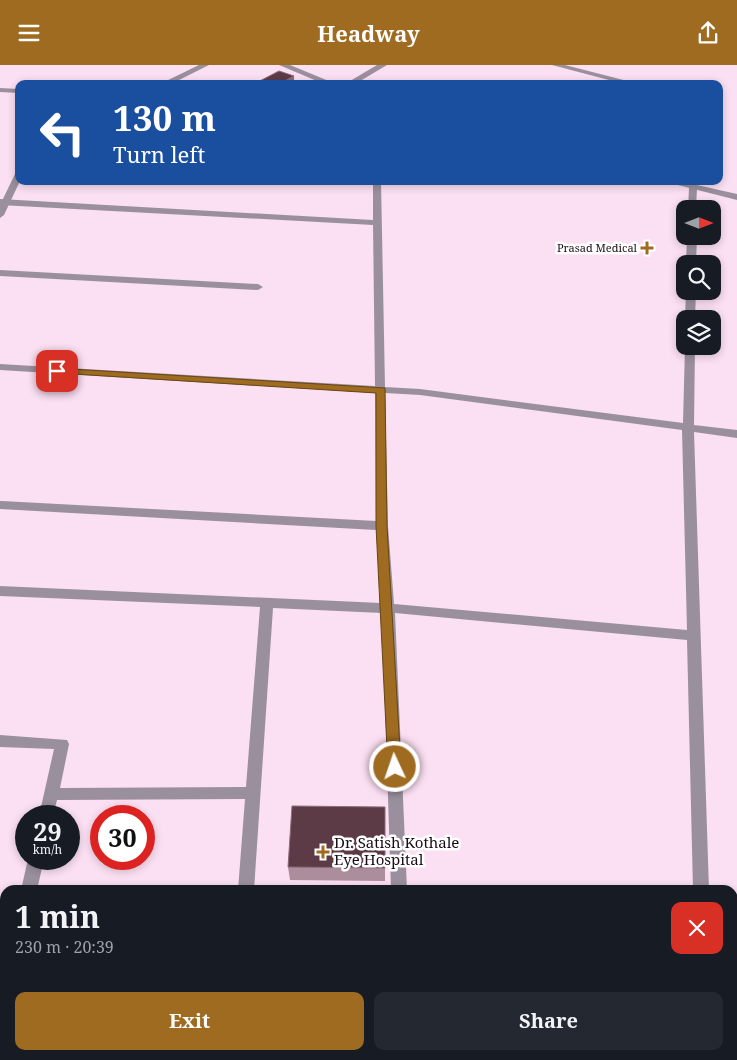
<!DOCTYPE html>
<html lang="en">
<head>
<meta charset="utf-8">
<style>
  :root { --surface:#171b24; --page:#242831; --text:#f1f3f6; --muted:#9ea1a6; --accent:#9e6b21 }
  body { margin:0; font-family:"Noto Serif",serif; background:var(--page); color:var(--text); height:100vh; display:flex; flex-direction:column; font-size:19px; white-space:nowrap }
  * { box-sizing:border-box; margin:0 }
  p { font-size:16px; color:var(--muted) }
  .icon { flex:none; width:28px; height:28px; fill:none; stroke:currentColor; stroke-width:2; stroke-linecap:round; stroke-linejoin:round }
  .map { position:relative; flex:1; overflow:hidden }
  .details { position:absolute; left:0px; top:820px; width:738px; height:175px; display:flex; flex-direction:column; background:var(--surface); border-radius:15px 15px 0 0; box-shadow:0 2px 8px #0003 }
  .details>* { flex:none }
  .hud { position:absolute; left:15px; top:15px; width:708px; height:105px; border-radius:10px; box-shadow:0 2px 8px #0003; background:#1a4fa0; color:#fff; overflow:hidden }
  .needle { width:32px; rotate:90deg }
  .controls { position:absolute; left:676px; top:135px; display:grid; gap:10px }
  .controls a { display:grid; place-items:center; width:45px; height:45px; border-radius:10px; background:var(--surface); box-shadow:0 2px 8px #0003; font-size:25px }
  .speed { position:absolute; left:15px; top:740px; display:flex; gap:10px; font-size:25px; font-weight:700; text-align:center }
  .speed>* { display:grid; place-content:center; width:65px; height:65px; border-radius:50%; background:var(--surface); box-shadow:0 2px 8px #0003; line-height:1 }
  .speed small { font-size:12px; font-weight:400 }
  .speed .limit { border:8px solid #d22; background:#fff; color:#111 }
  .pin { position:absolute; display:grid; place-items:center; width:42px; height:42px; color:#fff; margin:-21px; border-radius:10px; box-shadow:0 2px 8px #0006 }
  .me { position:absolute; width:55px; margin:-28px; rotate:357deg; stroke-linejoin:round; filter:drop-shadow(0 0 4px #0008) }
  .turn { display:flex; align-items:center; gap:18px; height:105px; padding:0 15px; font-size:22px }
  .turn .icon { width:65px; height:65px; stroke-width:2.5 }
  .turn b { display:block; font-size:35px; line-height:42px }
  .round { display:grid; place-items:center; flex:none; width:52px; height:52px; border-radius:10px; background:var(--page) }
  .overview { display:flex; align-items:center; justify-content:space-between; height:85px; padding:0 15px }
  h1 { font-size:30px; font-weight:700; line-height:38px }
  .button { display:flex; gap:10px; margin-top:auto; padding:10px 15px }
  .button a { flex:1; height:58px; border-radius:10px; background:var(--accent); color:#fff; font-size:20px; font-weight:700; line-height:58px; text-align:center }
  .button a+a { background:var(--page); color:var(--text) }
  header { display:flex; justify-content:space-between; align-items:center; height:65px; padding:0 15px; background:var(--accent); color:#fff; font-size:22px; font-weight:700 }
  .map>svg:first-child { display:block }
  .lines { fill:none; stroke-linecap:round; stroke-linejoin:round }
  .minor { fill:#9a909d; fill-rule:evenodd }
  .tertiary { fill:#9a909d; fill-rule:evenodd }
  .wall { fill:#ac8d9c }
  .shaded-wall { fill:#8c6c7a }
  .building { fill:#5c3b47; stroke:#8c6c7a }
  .route { fill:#9e6b21; stroke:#674615 }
  .poi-dot { fill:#9e6b21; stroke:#fff; stroke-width:2 }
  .labels { text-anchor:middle; stroke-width:5; stroke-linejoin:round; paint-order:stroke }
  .far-poi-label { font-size:11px; fill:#190d15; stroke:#fff; text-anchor:end }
  .near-poi-label { font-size:15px; fill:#190d15; stroke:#fff; text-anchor:start }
</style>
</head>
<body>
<header><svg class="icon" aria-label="menu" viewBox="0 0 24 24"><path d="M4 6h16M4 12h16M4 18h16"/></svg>Headway<svg class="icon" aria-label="share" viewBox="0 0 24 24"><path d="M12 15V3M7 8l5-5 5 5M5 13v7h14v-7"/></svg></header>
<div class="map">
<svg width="737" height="995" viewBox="0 0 737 995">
  <rect width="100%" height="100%" fill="#fbdff2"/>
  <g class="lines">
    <g class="minor">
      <polygon points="377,0 387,0 355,19 345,19"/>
      <polygon points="552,0 565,0 639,19 624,19"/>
      <polygon points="0,23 19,24 19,28 0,27"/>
      <path d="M373,116H381L385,322L420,324L683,358L685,281H695L694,360L737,365V373L694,367L709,825H693L687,575L395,548L407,825H391L382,548L273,543L254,825H238L245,734L57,735L53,751H39L54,684L0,682V670L67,675L69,679L60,723L246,722L260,542L0,531V521L381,538L376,465L0,444V436H2L376,456L375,328L0,305V299L375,321L373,160L0,140V134L373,155ZM385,328L420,330L682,365L687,565L394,539L388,461Z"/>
      <polygon points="693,120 697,123 696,144 688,144 689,123"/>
      <polygon points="687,171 697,171 696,199 686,199"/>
      <polygon points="0,205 258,219 263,222 258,225 0,211"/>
      <polygon points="686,226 696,226 695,254 685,254"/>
      <polygon points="28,794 44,794 37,825 21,825"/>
      <rect x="0" y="877" width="5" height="16"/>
      <polygon points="5,930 5,968 0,970 0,932"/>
      <polygon points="225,990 243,990 242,995 224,995"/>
      <rect x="394" y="990" width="18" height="5"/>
      <rect x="697" y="990" width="18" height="5"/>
    </g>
    <g class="tertiary">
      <polygon points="199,0 209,0 171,19 160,19"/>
      <polygon points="279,0 290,0 336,19 324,19"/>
      <polygon points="19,106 20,116 4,150 0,153 0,140 15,109"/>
      <polygon points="662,116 679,116 737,129 737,135"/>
    </g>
  </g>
  <polygon class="wall" points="385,742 385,816 290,815 288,802"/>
  <polygon class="shaded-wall" points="294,11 294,19 279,19"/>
  <g class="building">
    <polygon points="279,6 294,11 279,19 254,19"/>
    <polygon points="292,741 385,742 385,803 288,802"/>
  </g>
  <polygon class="route" points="54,303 385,323 387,461 401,702 400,706 395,707 390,706 388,702 376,461 376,328 57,308 54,308"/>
  <g class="poi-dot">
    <path d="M644.5 175.5h5v5h5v5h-5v5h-5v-5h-5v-5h5z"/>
    <path d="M320.5 779.5h5v5h5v5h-5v5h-5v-5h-5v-5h5z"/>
  </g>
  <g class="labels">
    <g class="far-poi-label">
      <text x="637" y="187">Prasad Medical</text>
    </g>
    <g class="near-poi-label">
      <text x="334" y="783">Dr. Satish Kothale<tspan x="334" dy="17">Eye Hospital</tspan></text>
    </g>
  </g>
</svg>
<div class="controls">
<a><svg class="needle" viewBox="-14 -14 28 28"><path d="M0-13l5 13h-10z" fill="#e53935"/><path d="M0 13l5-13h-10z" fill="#9ea1a6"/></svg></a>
<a><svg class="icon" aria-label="search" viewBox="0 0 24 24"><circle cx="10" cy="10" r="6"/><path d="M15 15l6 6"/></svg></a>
<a><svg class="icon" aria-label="layers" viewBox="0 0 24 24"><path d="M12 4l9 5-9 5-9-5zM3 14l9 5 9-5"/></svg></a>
</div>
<div class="speed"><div>29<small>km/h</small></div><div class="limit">30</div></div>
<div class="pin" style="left:57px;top:306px;background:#d93025"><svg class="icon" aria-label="arrive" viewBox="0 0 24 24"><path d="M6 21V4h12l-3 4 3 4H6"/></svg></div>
<svg class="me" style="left:395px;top:702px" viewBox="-20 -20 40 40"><circle r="17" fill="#9e6b21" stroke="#fff" stroke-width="3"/><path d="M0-11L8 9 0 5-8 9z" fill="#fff"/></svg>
<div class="hud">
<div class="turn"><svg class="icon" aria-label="left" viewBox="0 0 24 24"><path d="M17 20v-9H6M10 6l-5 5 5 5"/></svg><div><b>130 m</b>Turn left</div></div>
</div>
<section class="details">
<div class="overview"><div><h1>1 min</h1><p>230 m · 20:39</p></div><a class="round" style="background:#d93025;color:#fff"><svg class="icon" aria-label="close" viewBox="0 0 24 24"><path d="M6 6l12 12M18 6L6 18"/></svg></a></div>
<div class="button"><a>Exit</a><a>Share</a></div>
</section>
</div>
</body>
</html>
